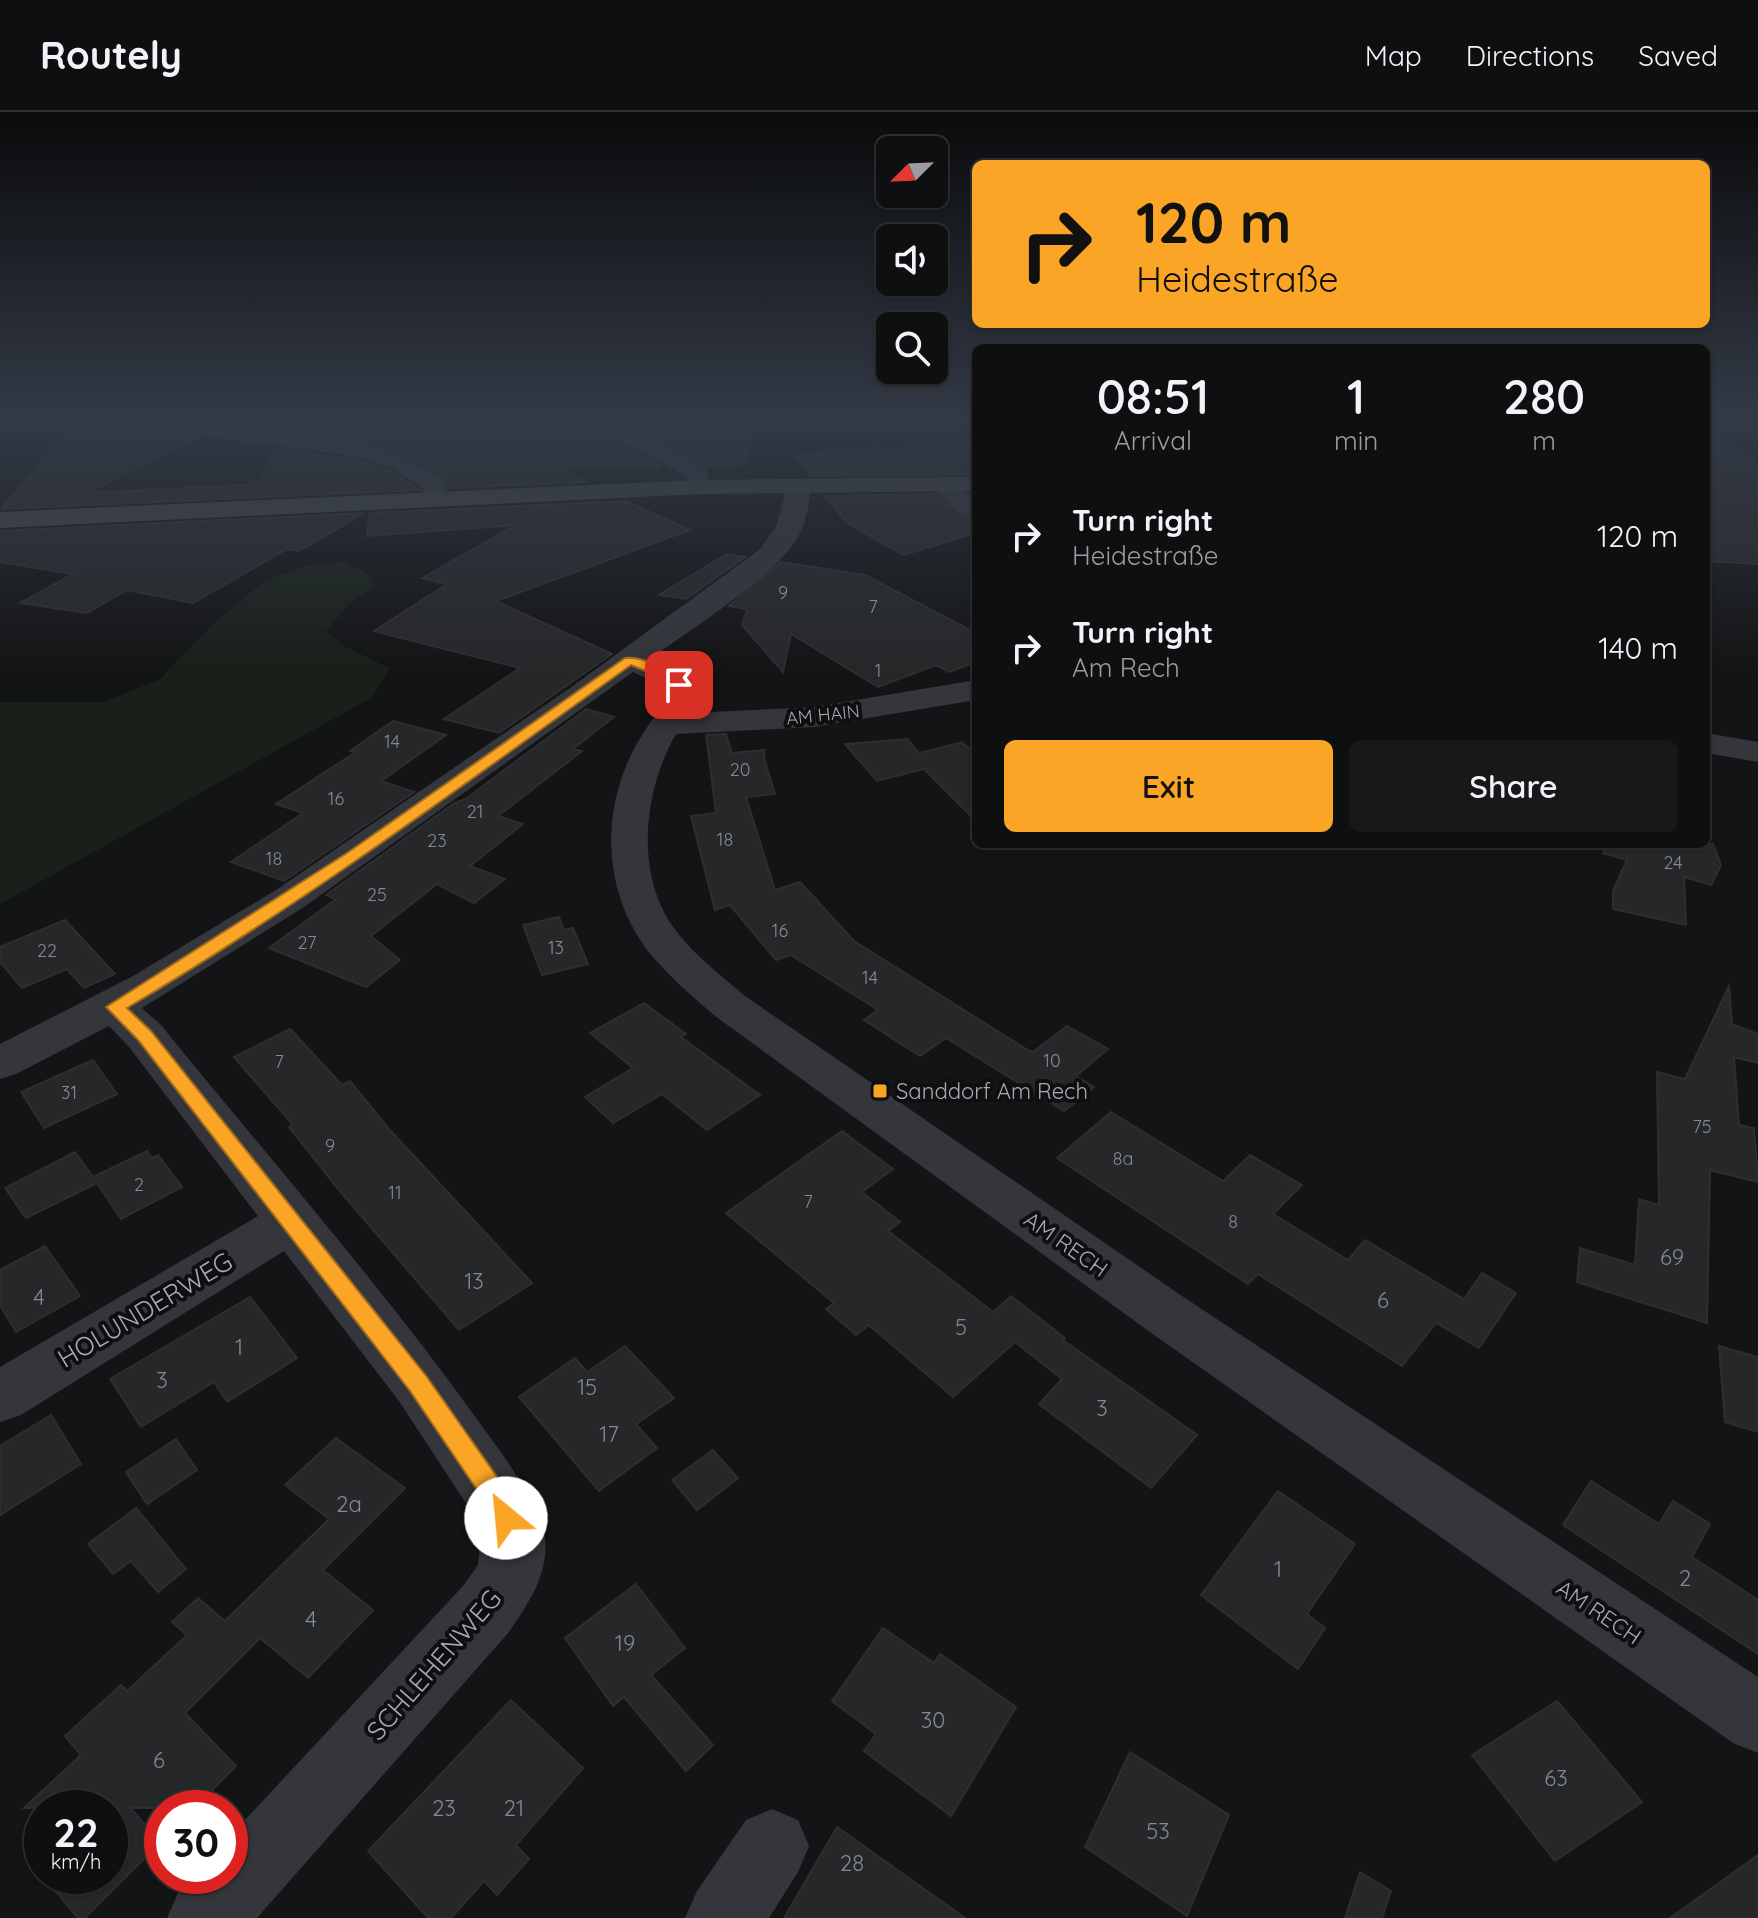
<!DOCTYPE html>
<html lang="en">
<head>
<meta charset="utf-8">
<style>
  :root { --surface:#0e0f10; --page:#171819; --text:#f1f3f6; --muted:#9b9c9f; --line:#2e2f30; --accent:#faa526 }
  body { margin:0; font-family:Quicksand,sans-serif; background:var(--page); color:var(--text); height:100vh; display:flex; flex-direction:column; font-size:30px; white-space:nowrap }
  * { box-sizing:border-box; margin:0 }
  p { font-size:26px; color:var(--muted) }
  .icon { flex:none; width:44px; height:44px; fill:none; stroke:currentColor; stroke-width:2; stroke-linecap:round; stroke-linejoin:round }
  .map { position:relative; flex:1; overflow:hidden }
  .panel { position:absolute; left:972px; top:232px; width:738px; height:504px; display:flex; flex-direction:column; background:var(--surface); border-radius:12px; box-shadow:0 2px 6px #0004,0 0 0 2px var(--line) }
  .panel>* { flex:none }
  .banner { position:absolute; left:972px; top:48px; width:738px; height:168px; border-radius:12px; box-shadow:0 2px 6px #0004,0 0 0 2px var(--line); background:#faa526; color:#111; overflow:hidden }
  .needle { width:52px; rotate:246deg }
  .tools { position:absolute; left:876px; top:24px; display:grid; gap:16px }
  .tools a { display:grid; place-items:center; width:72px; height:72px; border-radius:12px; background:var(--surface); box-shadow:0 2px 6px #0004,0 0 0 2px var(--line); font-size:40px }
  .speed { position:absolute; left:24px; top:1678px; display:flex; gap:16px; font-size:40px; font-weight:700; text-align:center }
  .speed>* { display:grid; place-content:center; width:104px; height:104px; border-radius:50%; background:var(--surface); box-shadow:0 2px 6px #0004,0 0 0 2px var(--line); line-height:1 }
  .speed small { font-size:20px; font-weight:400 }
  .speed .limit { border:12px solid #d22; background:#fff; color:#111 }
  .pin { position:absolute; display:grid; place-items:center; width:68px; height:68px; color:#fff; margin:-34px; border-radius:16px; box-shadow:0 4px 12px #0006 }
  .me { position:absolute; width:88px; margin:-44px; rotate:332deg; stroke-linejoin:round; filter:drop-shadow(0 0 6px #0008) }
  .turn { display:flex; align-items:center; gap:28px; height:168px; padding:0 32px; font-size:36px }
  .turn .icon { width:104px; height:104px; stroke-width:2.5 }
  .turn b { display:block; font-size:56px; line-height:68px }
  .eta { display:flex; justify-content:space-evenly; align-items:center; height:136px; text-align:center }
  .eta b { font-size:48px; font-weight:600; line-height:56px }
  .primary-button { display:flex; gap:16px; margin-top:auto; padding:16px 32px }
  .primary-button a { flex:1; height:92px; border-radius:12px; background:var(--accent); color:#111; font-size:32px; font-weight:600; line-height:92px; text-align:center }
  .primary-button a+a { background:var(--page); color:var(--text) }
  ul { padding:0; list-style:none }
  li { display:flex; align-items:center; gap:24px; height:112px; padding:0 32px }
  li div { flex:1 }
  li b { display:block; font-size:30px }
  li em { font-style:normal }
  header { display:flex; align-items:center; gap:48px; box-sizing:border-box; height:112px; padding:0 40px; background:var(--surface); border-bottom:2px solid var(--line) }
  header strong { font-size:38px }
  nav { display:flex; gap:44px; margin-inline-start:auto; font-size:28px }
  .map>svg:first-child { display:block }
  .green { fill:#19201a }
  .building { fill:#262729; stroke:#2d2e32; stroke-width:2 }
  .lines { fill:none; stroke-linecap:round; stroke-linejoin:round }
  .street { fill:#34363b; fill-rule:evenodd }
  .secondary { fill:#42454b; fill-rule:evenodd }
  .route { fill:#faa526; stroke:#a26b19; stroke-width:2 }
  .poi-dot { fill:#faa526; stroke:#0f0f10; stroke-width:3 }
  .labels { text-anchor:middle; stroke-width:8; stroke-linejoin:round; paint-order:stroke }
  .number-label { font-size:18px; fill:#848992 }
  .far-street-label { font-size:18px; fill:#a4abb6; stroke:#0f0f10 }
  .poi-label { font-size:22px; fill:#a4abb6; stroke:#0f0f10; text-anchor:start }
  .street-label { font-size:22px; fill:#a4abb6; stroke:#0f0f10 }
  .near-number-label { font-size:22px; fill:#848992 }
  .near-street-label { font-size:26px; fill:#a4abb6; stroke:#0f0f10 }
</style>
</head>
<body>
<header>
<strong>Routely</strong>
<nav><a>Map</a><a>Directions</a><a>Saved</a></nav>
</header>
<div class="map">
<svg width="1758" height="1806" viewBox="0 0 1758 1806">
  <rect width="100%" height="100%" fill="#131415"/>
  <polygon class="green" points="345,450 370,463 375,473 349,492 326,519 344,534 390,556 371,586 0,792 0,590 104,590 160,567 212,513 266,468 311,453"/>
  <g class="building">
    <polygon points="300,305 596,305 624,335 661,355 557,356 587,370 450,376 450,372 427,353 390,338 288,316 293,309"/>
    <polygon points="628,305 687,305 692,310 748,311 748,316 753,316 745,353 708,354 644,321"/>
    <polygon points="75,311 196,326 86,381 247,373 250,369 259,369 277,337 358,348 391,359 420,378 1,397"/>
    <polygon points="1706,312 1758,352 1758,452 1706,449"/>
    <polygon points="952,327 961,332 976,329 976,362 810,364 795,343 881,336 885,340"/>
    <polygon points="936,382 956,402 976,412 976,421 903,443 846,410 825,384"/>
    <polygon points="626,389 690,418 496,489 612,542 499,621 444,607 520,556 374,519 447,472 422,466 516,413 367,424 370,401"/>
    <polygon points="364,401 299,439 287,437 193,491 127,478 87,501 20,491 73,462 0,450 0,419"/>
    <polygon points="727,442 745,445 686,487 659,483"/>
    <polygon points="781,450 865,463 976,521 976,550 949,560 936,553 878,575 791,522 783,560 742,513 747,497 729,494"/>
    <polygon points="586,597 614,605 573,637 582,639 498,704 523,712 470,754 505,767 474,791 437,772 371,824 400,848 366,875 269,836 336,787 326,783 453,692 467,686"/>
    <polygon points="393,609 446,623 381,669 414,680 284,769 231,750 303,701 276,692 356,640 350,639"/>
    <polygon points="726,622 732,641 765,638 764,646 775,682 746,685 775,778 800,770 854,829 1026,937 1033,940 1067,914 1108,937 1076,964 1094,975 1064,999 946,926 920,944 864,908 878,898 791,843 776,848 730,793 715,798 691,704 716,701 706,623"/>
    <polygon points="907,627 919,641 962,630 976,643 976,709 924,657 877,669 845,632"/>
    <polygon points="1605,732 1713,732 1721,753 1711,773 1684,765 1686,813 1613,797 1613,779 1627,748 1603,741"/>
    <polygon points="559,805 564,818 573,816 588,852 542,863 523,813"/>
    <polygon points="65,808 115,862 84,876 67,857 22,876 0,850 0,835"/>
    <polygon points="1729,874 1732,912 1758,922 1758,951 1734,945 1739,1013 1754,1016 1758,1070 1710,1058 1707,1211 1577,1170 1580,1136 1635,1153 1639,1087 1659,1093 1657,960 1685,967"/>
    <polygon points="644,891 686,922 681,925 760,983 707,1018 662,982 613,1011 585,985 633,956 590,921"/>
    <polygon points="290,917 342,973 350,969 389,1017 532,1171 459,1218 339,1078 289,1015 293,1013 234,945"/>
    <polygon points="93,948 117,982 44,1016 21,980"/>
    <polygon points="1111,1000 1223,1069 1250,1043 1302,1073 1273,1102 1348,1148 1365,1128 1464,1187 1482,1161 1516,1181 1479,1236 1436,1211 1402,1254 1258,1162 1248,1172 1057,1046"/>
    <polygon points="842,1019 893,1057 862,1080 900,1110 888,1119 993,1200 1011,1184 1065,1226 1063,1228 1197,1323 1151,1376 1039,1292 1062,1267 1015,1230 953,1285 869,1213 856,1223 826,1197 834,1191 726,1101"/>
    <polygon points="147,1039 152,1046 158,1043 182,1075 121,1107 97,1071 26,1106 5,1076 75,1040 93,1065"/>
    <polygon points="45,1134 80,1184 16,1220 0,1193 0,1158"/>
    <polygon points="250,1185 297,1246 227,1290 214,1270 141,1315 110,1267"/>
    <polygon points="625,1234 674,1286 636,1312 657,1336 599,1379 519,1285 575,1246 587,1260"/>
    <polygon points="1719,1234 1758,1245 1758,1320 1725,1310"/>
    <polygon points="51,1303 81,1352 0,1403 0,1334"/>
    <polygon points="336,1326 405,1376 323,1458 373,1498 308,1566 260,1526 185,1601 236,1654 194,1696 130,1696 161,1730 85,1806 78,1806 43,1764 110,1764 110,1696 24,1696 81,1643 65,1624 121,1573 127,1579 187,1523 172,1510 198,1486 225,1509 329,1407 285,1373"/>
    <polygon points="176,1327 197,1358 147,1392 126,1360"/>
    <polygon points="713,1338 738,1366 697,1398 672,1368"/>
    <polygon points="1591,1369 1659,1412 1673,1389 1710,1412 1692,1445 1758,1488 1758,1542 1563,1413"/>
    <polygon points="1278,1379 1355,1432 1307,1502 1325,1516 1298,1557 1201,1483"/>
    <polygon points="136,1396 186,1457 158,1480 131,1449 113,1462 88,1432"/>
    <polygon points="636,1472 685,1536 651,1563 713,1633 686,1659 624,1585 613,1594 565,1526"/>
    <polygon points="883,1516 934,1551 940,1542 1016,1595 951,1704 864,1639 876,1622 832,1589"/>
    <polygon points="511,1588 583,1656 516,1733 529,1747 497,1783 484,1769 451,1806 428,1806 368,1739"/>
    <polygon points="1557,1589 1642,1690 1555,1749 1472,1643"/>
    <polygon points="1130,1640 1229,1703 1187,1804 1085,1735"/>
    <polygon points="837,1715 965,1806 784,1806"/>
    <polygon points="1758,1743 1758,1806 1670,1806"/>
    <polygon points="1360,1760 1391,1779 1382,1806 1345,1806"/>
  </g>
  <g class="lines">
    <g class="street">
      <path d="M108,305C175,305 411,320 448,374L443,391H425L422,386L423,376L392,356L359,345L119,312Z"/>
      <polygon points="599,305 623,305 642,323 705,355 713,375 710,380 692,380 686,364 626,333"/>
      <path d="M946,367L955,369L976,389V409C957,404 945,390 934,374L937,369Z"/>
      <path d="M799,368L808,370L811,375C809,391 807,408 799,423C776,465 693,515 652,546C674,554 688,564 701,584L690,601L814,595L976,568V588L814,615L676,622C644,677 634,761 674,816C693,843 721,863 745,884L1185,1186L1758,1565V1641L1733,1631L1147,1218L715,904C693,885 671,866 652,844C605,787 599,707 632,641C642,621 656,602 669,584L657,572L633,560L304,795L142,896L161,913C268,1045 381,1173 479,1310C500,1339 540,1391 545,1426C549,1462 528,1492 509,1520L257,1806H167L179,1779L192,1764H230V1724L463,1474L478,1453L481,1425L473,1402L399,1289L284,1139L21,1303L0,1310V1255L258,1104L129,935L109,914L16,962L0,967V932L133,864L276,778L570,576L759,438L776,415L787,375L790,370Z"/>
      <polygon points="1706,621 1758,630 1758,650 1706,641"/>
      <polygon points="772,1697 798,1708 809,1734 798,1760 769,1806 685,1806 697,1779 746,1708"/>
    </g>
    <polygon class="secondary" points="976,365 976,379 701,382 0,416 0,400 701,368"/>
  </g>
  <linearGradient id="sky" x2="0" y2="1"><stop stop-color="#0a0b0c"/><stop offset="0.55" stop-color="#333a46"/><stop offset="1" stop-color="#333a46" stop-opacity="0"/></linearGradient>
  <rect width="1758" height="558" fill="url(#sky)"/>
  <path class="route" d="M625,546C644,544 673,559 685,573L674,576L662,566L631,553C466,671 302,793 127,896L151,919L427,1265L507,1379L519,1406L515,1415L506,1418L497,1415L488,1394L410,1279L138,928L106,895L347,741Z"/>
  <rect class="poi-dot" x="872" y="971" width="16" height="16" rx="4"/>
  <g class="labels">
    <g class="number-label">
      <text x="783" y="487">9</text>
      <text x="873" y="501">7</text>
      <text x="878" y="565">1</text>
      <text x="392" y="636">14</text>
      <text x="740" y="664">20</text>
      <text x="336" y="693">16</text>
      <text x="475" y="706">21</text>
      <text x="725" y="734">18</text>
      <text x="437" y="735">23</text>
      <text x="274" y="753">18</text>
      <text x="1673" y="757">24</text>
      <text x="377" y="789">25</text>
      <text x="780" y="825">16</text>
      <text x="307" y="837">27</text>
      <text x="556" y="842">13</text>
      <text x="47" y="845">22</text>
      <text x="870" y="872">14</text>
      <text x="1052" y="955">10</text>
      <text x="279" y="956">7</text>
      <text x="69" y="987">31</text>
      <text x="1702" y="1021">75</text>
      <text x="330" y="1040">9</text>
      <text x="1123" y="1053">8a</text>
      <text x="139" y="1079">2</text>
      <text x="395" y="1087">11</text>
      <text x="808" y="1096">7</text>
      <text x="1233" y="1116">8</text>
    </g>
    <g class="far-street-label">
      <text transform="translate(823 603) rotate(-6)" y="6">AM HAIN</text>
    </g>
    <g class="poi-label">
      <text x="896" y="987">Sanddorf Am Rech</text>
    </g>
    <g class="street-label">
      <text transform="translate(1066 1132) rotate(35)" y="8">AM RECH</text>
      <text transform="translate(1599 1500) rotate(34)" y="8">AM RECH</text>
    </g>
    <g class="near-number-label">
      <text x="1672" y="1153">69</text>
      <text x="474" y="1177">13</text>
      <text x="39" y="1193">4</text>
      <text x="1383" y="1196">6</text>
      <text x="961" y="1223">5</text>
      <text x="239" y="1243">1</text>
      <text x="162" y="1276">3</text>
      <text x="587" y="1283">15</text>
      <text x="1102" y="1304">3</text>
      <text x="609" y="1330">17</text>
      <text x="349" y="1400">2a</text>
      <text x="1278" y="1465">1</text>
      <text x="1685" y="1474">2</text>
      <text x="311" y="1515">4</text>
      <text x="625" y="1539">19</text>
      <text x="933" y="1616">30</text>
      <text x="159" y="1656">6</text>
      <text x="1556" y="1674">63</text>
      <text x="444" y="1704">23</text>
      <text x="514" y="1704">21</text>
      <text x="1158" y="1727">53</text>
      <text x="852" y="1759">28</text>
    </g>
    <g class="near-street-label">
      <text transform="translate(145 1198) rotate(-31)" y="9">HOLUNDERWEG</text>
      <text transform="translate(434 1553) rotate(-49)" y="9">SCHLEHENWEG</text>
    </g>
  </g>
</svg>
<div class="tools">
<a><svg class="needle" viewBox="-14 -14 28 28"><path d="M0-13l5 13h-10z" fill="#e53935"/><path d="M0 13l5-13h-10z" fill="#9b9c9f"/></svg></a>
<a><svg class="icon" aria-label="sound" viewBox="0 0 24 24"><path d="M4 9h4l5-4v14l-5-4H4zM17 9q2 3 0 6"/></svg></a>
<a><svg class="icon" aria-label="search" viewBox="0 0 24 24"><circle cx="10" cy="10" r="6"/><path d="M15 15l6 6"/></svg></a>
</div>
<div class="speed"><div>22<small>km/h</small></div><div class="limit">30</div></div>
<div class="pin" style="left:679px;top:573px;background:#d93025"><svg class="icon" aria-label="arrive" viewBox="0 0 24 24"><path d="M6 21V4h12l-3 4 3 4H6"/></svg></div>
<svg class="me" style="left:506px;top:1406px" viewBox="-20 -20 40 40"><circle r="19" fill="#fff"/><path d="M0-13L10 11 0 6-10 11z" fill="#faa526"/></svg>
<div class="banner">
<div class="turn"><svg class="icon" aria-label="right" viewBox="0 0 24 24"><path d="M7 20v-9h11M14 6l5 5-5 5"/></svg><div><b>120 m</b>Heidestraße</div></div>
</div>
<section class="panel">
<div class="eta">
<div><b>08:51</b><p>Arrival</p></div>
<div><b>1</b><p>min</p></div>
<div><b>280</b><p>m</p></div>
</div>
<ul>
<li><svg class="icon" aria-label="right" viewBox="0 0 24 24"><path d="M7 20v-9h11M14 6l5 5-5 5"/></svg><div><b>Turn right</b><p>Heidestraße</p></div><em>120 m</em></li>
<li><svg class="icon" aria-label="right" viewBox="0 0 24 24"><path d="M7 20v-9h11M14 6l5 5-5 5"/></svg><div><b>Turn right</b><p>Am Rech</p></div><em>140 m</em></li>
</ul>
<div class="primary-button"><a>Exit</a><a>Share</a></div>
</section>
</div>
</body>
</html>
